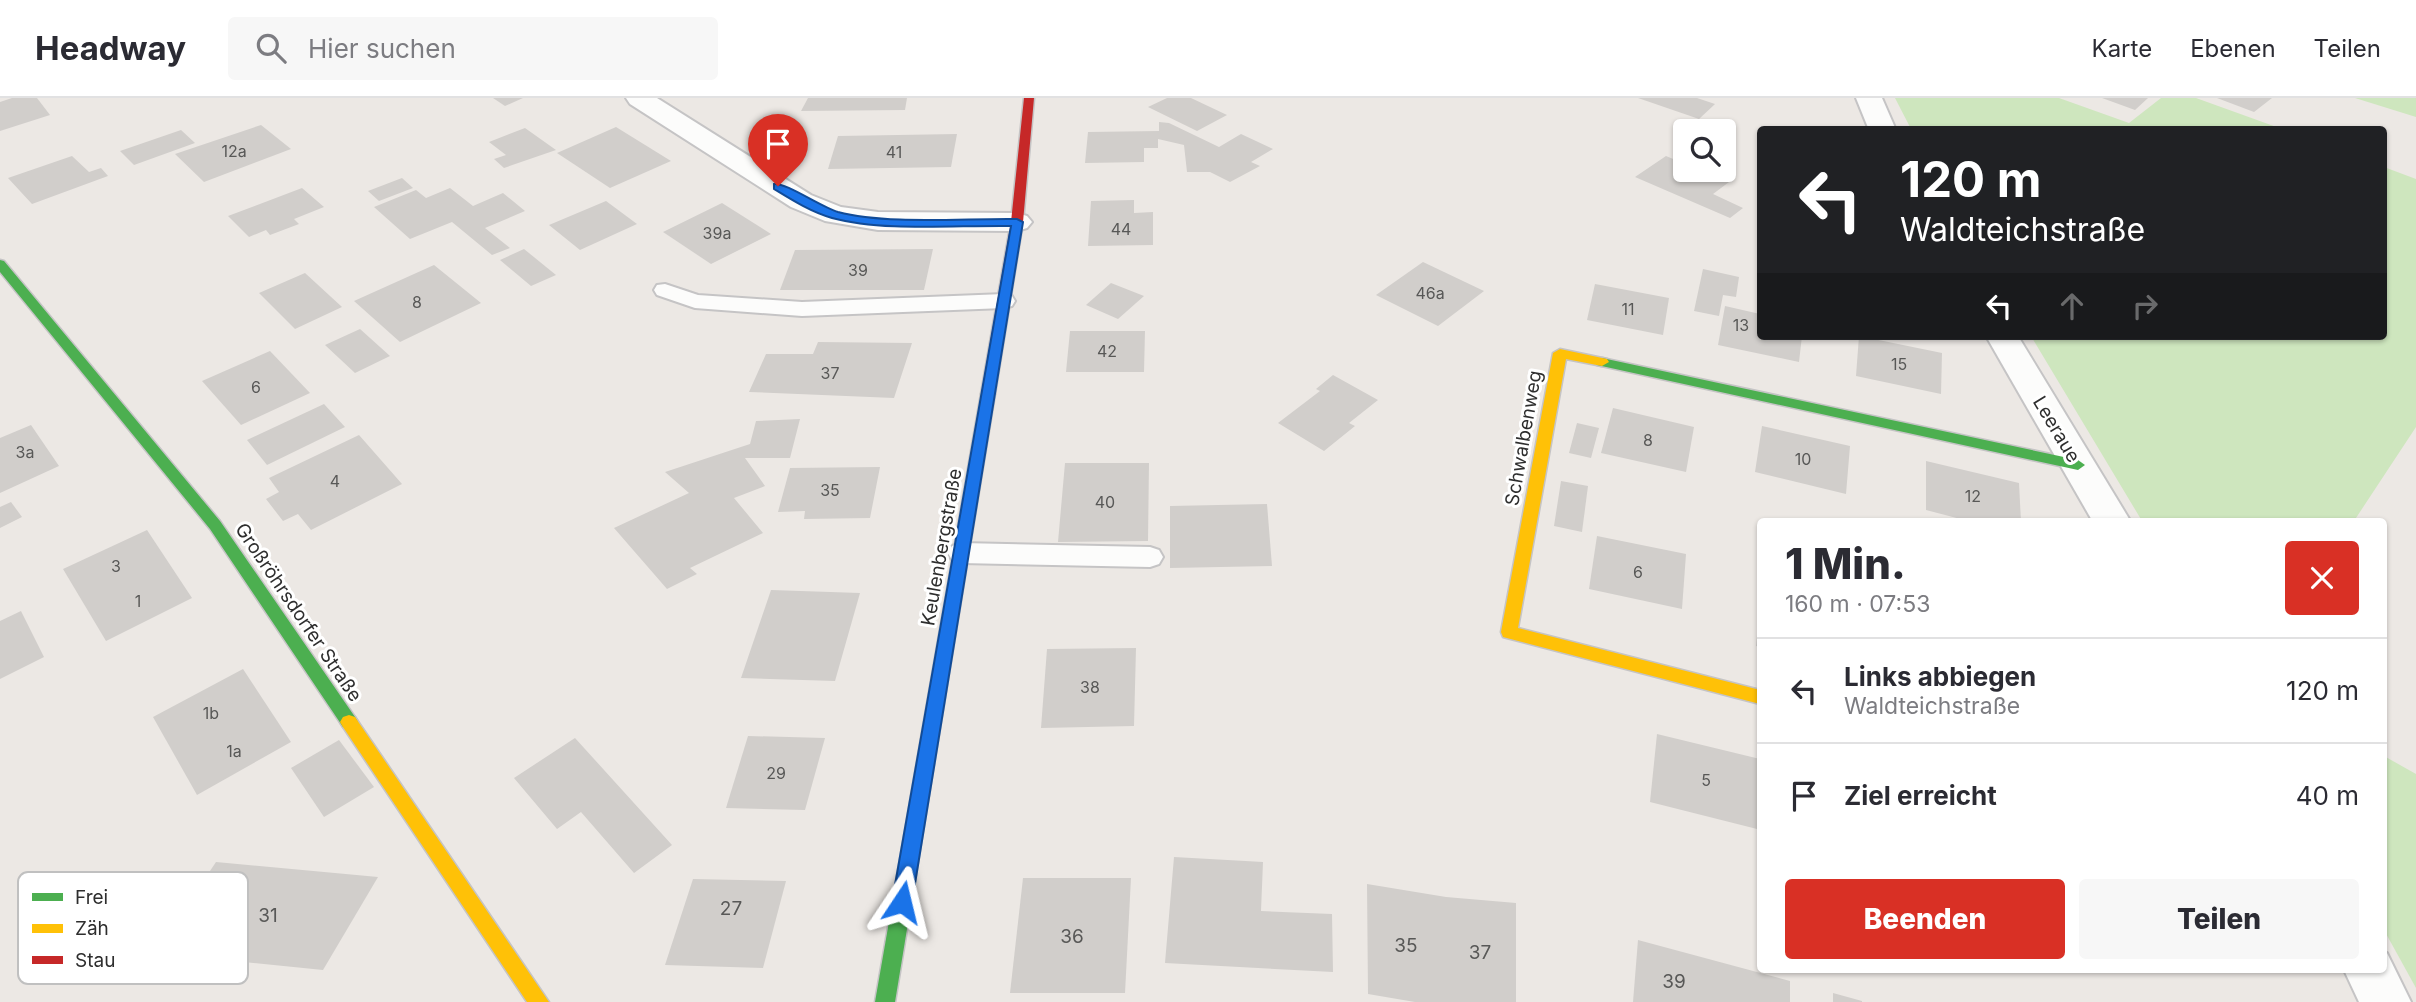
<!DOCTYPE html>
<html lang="de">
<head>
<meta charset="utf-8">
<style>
  :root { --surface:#fff; --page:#f7f7f7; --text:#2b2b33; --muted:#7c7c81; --line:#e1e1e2; --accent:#d93025 }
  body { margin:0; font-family:Inter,sans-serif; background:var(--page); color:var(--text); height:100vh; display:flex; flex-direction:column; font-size:26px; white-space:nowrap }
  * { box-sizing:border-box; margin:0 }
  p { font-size:23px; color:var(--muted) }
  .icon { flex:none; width:38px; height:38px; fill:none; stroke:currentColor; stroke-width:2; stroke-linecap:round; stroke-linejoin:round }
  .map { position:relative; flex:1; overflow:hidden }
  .panel { position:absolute; left:1757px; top:420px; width:630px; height:455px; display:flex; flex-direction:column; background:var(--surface); border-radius:7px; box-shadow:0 2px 5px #0004 }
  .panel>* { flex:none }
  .top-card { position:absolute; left:1757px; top:28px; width:630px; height:214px; border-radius:7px; box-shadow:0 2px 5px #0004; background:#202124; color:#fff; overflow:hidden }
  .fabs { position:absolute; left:1673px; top:21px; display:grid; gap:14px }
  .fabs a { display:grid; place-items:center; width:63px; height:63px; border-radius:7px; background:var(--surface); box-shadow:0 2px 5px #0004; font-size:35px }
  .pin { position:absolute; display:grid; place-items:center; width:60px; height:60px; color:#fff; margin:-72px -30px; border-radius:50% 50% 50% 0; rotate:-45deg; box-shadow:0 0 7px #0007 }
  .pin .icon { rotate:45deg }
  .me { position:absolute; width:77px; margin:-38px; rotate:10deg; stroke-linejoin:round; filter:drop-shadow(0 0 5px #0008) }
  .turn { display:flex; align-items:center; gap:24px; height:147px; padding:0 28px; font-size:32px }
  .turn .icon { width:91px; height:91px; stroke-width:2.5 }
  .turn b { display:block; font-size:49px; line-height:60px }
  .lanes { display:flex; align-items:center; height:66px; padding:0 28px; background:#0003; justify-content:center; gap:35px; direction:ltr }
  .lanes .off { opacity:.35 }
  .round { display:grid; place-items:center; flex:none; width:74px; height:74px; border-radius:7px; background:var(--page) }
  .headline { display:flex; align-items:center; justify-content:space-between; height:119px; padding:0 28px }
  h1 { font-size:42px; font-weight:800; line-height:52px }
  .primary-button { display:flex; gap:14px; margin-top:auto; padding:14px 28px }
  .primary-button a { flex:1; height:80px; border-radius:7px; background:var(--accent); color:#fff; font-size:28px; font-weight:800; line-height:80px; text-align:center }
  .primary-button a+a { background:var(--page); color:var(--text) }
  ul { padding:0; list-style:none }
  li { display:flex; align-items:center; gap:21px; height:105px; padding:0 28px; border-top:2px solid var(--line) }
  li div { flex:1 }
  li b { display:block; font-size:26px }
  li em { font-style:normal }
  header { display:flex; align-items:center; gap:42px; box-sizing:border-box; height:98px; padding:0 35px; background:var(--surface); border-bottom:2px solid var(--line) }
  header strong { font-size:33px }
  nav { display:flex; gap:38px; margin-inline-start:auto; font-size:24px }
  .search { width:490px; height:63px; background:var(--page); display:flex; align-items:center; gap:18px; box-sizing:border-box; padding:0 24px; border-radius:7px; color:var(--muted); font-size:26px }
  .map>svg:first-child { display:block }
  .green { fill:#cee6be }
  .building { fill:#d1cecb }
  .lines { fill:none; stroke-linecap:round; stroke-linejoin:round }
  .lane-casing { stroke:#c5c4c5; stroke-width:4 }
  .street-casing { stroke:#c5c4c5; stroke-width:4 }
  .fast-casing { stroke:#c5c4c5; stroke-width:3 }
  .slow-casing { stroke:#c5c4c5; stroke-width:3 }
  .jam-casing { stroke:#c5c4c5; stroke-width:3 }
  .lane { fill:#fcfcfb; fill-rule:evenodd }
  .street { fill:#fcfcfb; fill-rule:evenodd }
  .fast { fill:#4caf50; fill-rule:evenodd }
  .slow { fill:#ffc107; fill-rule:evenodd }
  .jam { fill:#c62828; fill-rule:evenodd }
  .route { fill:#1a73e8; stroke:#114b97; stroke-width:2 }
  .labels { text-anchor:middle; stroke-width:6; stroke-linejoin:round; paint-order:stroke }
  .number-label { font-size:16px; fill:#585857 }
  .street-label { font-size:19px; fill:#2e2e2e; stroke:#fff }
  .near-number-label { font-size:19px; fill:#585857 }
  .key { fill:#fff; stroke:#c0c0c0; stroke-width:2 }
  .key-label { font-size:19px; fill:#2e2e2e }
</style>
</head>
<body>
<header>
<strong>Headway</strong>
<div class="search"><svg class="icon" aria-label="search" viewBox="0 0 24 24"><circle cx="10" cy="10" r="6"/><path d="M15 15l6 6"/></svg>Hier suchen</div>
<nav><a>Karte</a><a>Ebenen</a><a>Teilen</a></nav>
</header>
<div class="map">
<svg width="2416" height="904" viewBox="0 0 2416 904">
  <rect width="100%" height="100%" fill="#ece8e4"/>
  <g class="green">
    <polygon points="1895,0 2059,0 2129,25 2161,0 2196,0 2282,31 1911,31"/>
    <polygon points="2355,0 2416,0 2416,19"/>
    <polygon points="2384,69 2416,81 2416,329 2354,423 2142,423 2031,238 2384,238"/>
    <polygon points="2384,658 2416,676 2416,890 2384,832"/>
  </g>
  <g class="building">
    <polygon points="12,0 37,0 50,17 0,33 0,4"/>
    <polygon points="493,0 523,0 505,8"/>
    <polygon points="808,0 907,0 905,12 801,13"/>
    <polygon points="1167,0 1191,0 1227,17 1197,33 1148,9"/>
    <polygon points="1638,0 1697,0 1715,6 1699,21"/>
    <polygon points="2102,0 2148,0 2135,12"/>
    <polygon points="2217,0 2272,0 2254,14"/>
    <polygon points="1159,24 1169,25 1219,49 1241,36 1273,51 1251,64 1260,68 1230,84 1210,74 1187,74 1184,47 1158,41 1158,50 1144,50 1144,64 1085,65 1088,34 1159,33"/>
    <polygon points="261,27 291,51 204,84 175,56"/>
    <polygon points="616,29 671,63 610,90 557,55"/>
    <polygon points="525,30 556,52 504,70 494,61 506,57 489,44"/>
    <polygon points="181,32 195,45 134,67 120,53"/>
    <polygon points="957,36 951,69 828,71 838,38"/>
    <polygon points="72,58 89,74 101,70 108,78 32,106 8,80"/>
    <polygon points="1666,58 1685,66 1685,72 1700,72 1729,84 1713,96 1743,110 1730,120 1635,79"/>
    <polygon points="402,80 413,90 379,103 368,93"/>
    <polygon points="302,90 324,109 294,121 299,126 270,137 266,132 249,139 228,118"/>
    <polygon points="450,90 473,108 503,95 525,113 485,130 510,150 492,157 452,124 410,141 374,109 416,92 426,100"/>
    <polygon points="1134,102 1134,115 1153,114 1153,147 1088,148 1091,103"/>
    <polygon points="606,103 637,126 580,152 549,127"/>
    <polygon points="722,105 771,136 711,166 663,134"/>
    <polygon points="524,151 556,177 531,188 500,162"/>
    <polygon points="933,151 924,192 780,192 795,152"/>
    <polygon points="1423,164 1484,193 1438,228 1376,197"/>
    <polygon points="434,167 481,205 400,244 354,203"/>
    <polygon points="1703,171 1739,179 1736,199 1723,197 1719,218 1694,213"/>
    <polygon points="305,175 342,209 295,231 259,195"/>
    <polygon points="1111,185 1144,198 1118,221 1086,207"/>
    <polygon points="1595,186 1669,200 1663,237 1587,222"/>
    <polygon points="1725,208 1760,216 1760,238 1802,238 1799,264 1718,247"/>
    <polygon points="360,231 390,258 355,275 325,247"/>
    <polygon points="1070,233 1145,233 1144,274 1066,274"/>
    <polygon points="1859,238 1942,255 1941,296 1856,278"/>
    <polygon points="818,244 912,245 894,300 749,294 766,256 813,256"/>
    <polygon points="270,253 310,295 241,327 202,283"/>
    <polygon points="1333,277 1378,302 1349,325 1355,328 1324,353 1278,325 1320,293 1316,291"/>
    <polygon points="324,306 345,329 267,367 247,342"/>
    <polygon points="1613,310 1694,329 1686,374 1601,355"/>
    <polygon points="800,321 790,360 745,360 765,388 734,400 763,435 690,470 697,476 667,491 614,430 689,395 665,374 750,346 756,323"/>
    <polygon points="1577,325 1599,330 1591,360 1569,355"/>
    <polygon points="31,327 59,368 0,395 0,340"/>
    <polygon points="1762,328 1850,348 1846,396 1755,374"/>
    <polygon points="359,337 402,386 311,432 298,416 283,423 266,401 279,394 269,380"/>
    <polygon points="1926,363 2019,385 2021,424 1972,424 1926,412"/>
    <polygon points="1065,365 1149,365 1148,443 1058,444"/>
    <polygon points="880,369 870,420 804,421 805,413 778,414 790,370"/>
    <polygon points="1561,383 1588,388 1582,434 1554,428"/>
    <polygon points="11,404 22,419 0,430 0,409"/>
    <polygon points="1267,406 1272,468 1170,470 1170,408"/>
    <polygon points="147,432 192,500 106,543 63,471"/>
    <polygon points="1597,438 1686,456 1682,511 1589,491"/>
    <polygon points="771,492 860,495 835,583 741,580"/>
    <polygon points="21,513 44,559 0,581 0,523"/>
    <polygon points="1759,516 1760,516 1760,549 1756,548"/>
    <polygon points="1136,550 1134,628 1041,630 1047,551"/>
    <polygon points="243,571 291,644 197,697 153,619"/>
    <polygon points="1657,636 1760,661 1757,731 1650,704"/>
    <polygon points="748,638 825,640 805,712 726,710"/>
    <polygon points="575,640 672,747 634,775 581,714 557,731 514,680"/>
    <polygon points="339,642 374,689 324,719 291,670"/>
    <polygon points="1174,759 1263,764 1261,813 1332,816 1333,874 1165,865"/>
    <polygon points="216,764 378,779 323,872 155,855"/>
    <polygon points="1023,780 1131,780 1125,895 1010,895"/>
    <polygon points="693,781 786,783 763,870 665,867"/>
    <polygon points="1367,786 1446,799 1516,805 1516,904 1415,904 1368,896"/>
    <polygon points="1638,842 1790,883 1790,904 1633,904"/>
    <polygon points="1833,895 1862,903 1862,904 1833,904"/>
  </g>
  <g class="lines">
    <defs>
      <g id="lane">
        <polygon points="665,186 698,197 802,204 1004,196 1012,198 1015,203 1012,208 1004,210 802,218 695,210 657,197 654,192 657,187"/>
        <polygon points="961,445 1150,449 1159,452 1163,459 1159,466 1150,469 961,465 952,462 948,455 952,448"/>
      </g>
      <g id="street">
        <polygon points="626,0 657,0 811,97 841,109 878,114 1017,115 1027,118 1032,124 1027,130 1017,133 878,132 825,123 791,109 630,6"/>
        <polygon points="1856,0 1882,0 1896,32 1869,32"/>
        <polygon points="1986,238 2018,238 2131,424 2093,424"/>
        <polygon points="2384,854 2387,855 2411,904 2359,904 2344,872 2384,872"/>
      </g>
      <g id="fast">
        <polygon points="0,162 4,163 220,423 355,619 358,624 355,629 349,631 343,629 210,431 0,174"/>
        <polygon points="1602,260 2078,362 2085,367 2078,372 1597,267 1595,264 1597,261"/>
        <polygon points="988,291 995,296 895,904 875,904 981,296"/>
      </g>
      <g id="slow">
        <polygon points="1560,251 1607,261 1609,264 1602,268 1566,261 1518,530 1760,592 1760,606 1503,539 1501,534 1553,255"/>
        <polygon points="349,617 355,619 549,904 527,904 343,629 340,624 343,619"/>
      </g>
      <polygon id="jam" points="1024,0 1034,0 1023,124 995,296 988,301 981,296 1011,124"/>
    </defs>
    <use href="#lane" class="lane-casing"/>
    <use href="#street" class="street-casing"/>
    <use href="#fast" class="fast-casing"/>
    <use href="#slow" class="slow-casing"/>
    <use href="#jam" class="jam-casing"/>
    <use href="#lane" class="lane"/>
    <use href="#street" class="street"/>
    <use href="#fast" class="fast"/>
    <use href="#slow" class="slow"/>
    <use href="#jam" class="jam"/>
  </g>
  <path class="route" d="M774,86C785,84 821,109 838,114C887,127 965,120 1017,121L1023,124L912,804L909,811L902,813L895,811L892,804L1011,128C956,127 883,134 832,120C811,114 792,102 774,91Z"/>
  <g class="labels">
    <g class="number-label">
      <text x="234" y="59">12a</text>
      <text x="894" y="60">41</text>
      <text x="1121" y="137">44</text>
      <text x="717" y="141">39a</text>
      <text x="858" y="178">39</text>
      <text x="1430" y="201">46a</text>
      <text x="417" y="210">8</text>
      <text x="1628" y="217">11</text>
      <text x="1741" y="233">13</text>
      <text x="1107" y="259">42</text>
      <text x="1899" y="272">15</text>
      <text x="830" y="281">37</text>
      <text x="256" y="295">6</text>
      <text x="1648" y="348">8</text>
      <text x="25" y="360">3a</text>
      <text x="1803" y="367">10</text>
      <text x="335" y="389">4</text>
      <text x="830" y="398">35</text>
      <text x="1973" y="404">12</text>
      <text x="1105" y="410">40</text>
      <text x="116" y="474">3</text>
      <text x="1638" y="480">6</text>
      <text x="138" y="509">1</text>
      <text x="1090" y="595">38</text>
      <text x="211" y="621">1b</text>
      <text x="234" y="659">1a</text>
      <text x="776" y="681">29</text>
      <text x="1706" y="688">5</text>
    </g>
    <g class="street-label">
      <text transform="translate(2057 331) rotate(59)" y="7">Leeraue</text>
      <text transform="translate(1523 340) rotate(-80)" y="7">Schwalbenweg</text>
      <text transform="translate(941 449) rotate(-80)" y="7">Keulenbergstraße</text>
      <text transform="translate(299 514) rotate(56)" y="7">Großröhrsdorfer Straße</text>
    </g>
    <g class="near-number-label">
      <text x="731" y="817">27</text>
      <text x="268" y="824">31</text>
      <text x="1072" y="845">36</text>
      <text x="1406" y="854">35</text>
      <text x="1480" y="861">37</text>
      <text x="1674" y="890">39</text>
    </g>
  </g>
  <rect x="18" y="774" width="230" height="112" rx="10" class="key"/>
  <rect x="32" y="795" width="31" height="8" fill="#4caf50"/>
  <rect x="32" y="826" width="31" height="9" fill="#ffc107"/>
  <rect x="32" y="858" width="31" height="8" fill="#c62828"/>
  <g class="key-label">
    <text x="75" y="806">Frei</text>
    <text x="75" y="837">Zäh</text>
    <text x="75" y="869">Stau</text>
  </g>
</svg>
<div class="fabs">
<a><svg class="icon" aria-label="search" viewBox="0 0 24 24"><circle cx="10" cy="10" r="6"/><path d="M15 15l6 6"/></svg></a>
</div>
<div class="pin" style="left:778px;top:88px;background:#d93025"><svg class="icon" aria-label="arrive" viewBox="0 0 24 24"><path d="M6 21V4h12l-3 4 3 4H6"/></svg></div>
<svg class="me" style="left:902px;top:804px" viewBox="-20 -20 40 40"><path d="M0-17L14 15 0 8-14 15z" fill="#1a73e8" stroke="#fff" stroke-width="4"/></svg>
<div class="top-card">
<div class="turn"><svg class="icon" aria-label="left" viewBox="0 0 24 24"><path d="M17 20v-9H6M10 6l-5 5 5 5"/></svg><div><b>120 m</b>Waldteichstraße</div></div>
<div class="lanes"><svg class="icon" aria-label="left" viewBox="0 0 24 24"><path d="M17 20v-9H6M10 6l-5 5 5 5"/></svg><svg class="icon off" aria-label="ahead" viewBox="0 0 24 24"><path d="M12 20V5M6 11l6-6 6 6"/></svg><svg class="icon off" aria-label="right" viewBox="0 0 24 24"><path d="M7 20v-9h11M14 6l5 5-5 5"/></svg></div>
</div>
<section class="panel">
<div class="headline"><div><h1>1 Min.</h1><p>160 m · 07:53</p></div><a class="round" style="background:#d93025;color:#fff"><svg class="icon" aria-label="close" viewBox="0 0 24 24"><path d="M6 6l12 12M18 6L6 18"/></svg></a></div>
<ul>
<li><svg class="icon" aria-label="left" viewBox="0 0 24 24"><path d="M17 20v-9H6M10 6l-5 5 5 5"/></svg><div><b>Links abbiegen</b><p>Waldteichstraße</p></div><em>120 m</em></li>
<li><svg class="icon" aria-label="arrive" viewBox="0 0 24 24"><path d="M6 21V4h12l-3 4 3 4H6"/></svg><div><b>Ziel erreicht</b></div><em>40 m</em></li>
</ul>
<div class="primary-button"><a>Beenden</a><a>Teilen</a></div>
</section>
</div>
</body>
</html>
